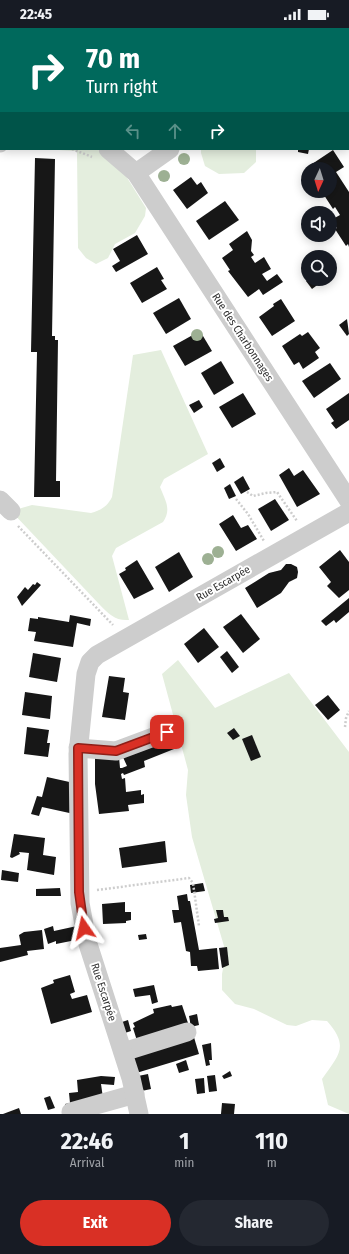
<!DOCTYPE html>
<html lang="en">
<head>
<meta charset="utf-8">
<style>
  :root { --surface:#171b24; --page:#242831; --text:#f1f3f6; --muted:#9ea1a6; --accent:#d93025 }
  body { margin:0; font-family:"Fira Sans Condensed",sans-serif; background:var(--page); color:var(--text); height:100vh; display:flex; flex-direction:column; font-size:15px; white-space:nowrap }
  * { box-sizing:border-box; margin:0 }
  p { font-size:13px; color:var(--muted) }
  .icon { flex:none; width:22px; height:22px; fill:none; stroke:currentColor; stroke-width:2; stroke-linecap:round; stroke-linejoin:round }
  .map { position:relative; height:1086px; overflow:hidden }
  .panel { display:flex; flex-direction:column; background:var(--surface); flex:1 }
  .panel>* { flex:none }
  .banner { position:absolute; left:0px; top:0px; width:349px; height:122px; box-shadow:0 2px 10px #0003; background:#00695c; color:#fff; overflow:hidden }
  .needle { width:26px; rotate:184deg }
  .tools { position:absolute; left:301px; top:134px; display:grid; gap:8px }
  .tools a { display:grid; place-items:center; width:36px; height:36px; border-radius:50%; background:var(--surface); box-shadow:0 2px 10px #0003; font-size:20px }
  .pin { position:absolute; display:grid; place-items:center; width:34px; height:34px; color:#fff; margin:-17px; border-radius:8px; box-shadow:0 2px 6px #0006 }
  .me { position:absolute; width:44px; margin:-22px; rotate:349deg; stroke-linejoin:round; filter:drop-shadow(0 0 3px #0008) }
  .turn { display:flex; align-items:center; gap:14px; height:84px; padding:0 20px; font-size:18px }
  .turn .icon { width:52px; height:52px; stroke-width:2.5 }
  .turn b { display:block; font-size:28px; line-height:34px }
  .lanes { display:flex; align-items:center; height:38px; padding:0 20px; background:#0003; justify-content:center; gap:20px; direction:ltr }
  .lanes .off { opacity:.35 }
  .eta { display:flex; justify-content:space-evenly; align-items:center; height:68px; text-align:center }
  .eta b { font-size:24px; font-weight:700; line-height:28px }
  .action { display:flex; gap:8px; margin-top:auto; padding:8px 20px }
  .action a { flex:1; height:46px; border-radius:24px; background:var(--accent); color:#fff; font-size:16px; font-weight:700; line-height:46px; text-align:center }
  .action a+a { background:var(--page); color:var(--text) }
  .status { display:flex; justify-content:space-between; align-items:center; height:28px; padding:0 20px; background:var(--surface); direction:ltr }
  .status svg { height:11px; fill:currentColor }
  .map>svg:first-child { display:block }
  .green { fill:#e4eede }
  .building { fill:#171717 }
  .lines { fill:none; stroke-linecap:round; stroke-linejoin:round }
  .path { stroke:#cdcdcd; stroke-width:2.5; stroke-dasharray:2 2; stroke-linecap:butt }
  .minor { stroke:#cdcdcd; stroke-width:19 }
  .tree { fill:#9db093 }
  .route-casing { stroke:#8d1f18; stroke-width:10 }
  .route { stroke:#d93025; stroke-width:7 }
  .labels { text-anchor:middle; stroke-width:4; stroke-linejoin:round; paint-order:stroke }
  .street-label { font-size:11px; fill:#303030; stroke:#fff }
</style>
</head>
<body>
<div class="status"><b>22:45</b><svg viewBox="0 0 49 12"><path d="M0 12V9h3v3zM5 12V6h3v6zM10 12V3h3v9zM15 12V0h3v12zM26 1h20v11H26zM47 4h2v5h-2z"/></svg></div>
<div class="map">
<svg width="349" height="1086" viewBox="0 0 349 1086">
  <rect width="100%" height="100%" fill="#fff"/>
  <g class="green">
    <polygon points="40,121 97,121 126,148 146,180 145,188 135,205 115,216 108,230 96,236 86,230 78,220 77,123"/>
    <polygon points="201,121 256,121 256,134 244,145 219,146 205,138 201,125"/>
    <path d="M161,322L208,426L164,451L160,459C165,472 172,481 163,494L116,520L112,528L129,592C115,593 109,586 99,576L11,483L32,477L91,485C101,482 107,479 112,469L133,327Z"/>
    <path d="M178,632L215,680L289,645L349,724V1086L328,1077L322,1051C340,1026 349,1018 327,993L312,992L296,998L287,997L254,981L235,976L222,962V946L226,925L192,809L186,767L188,742L162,646Z"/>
  </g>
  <g class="building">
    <polygon points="295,121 309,121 308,126 298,124 298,122"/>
    <polygon points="333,122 344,139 336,144 349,164 349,219 348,216 346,218 335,201 337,200 331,192 340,187 335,179 333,181 322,164 330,163 330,141 315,141 312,136"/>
    <polygon points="35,130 55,131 52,308 55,308 55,312 58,312 56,453 60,453 60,469 34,469 37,324 31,324"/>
    <polygon points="191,149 197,157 201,154 208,165 187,181 173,162"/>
    <polygon points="225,173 239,192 209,212 196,193"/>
    <polygon points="247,203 252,212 251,223 254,227 251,229 255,235 264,229 271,241 262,246 267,253 277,246 283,254 263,267 259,261 248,269 228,243 230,242 222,230 233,222 229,216"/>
    <polygon points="137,207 148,226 116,244 112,238 120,233 113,221"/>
    <polygon points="157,239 164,251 161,252 167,261 142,275 130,255"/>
    <polygon points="310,251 318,251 320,255 312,261 306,253"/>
    <polygon points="179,270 191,291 166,306 153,285"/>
    <polygon points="281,271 295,293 272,308 259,289 274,278 273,276"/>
    <polygon points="347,291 349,306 347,308 339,297"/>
    <polygon points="200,303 212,323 185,338 173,318"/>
    <polygon points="308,304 320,320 315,324 319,330 303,341 299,334 294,337 282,318 300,306 302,308"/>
    <polygon points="221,333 234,355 214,367 201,345"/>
    <polygon points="330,335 341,351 314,370 302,353"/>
    <polygon points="243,365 256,386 232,400 219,379"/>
    <polygon points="349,365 349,392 336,401 331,395 334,393 326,381"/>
    <polygon points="199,372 203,379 194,385 189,377"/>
    <polygon points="220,430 225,439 217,444 212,435"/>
    <polygon points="289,440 294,448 303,442 320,466 297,479 279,447"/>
    <polygon points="243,448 250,461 241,466 234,454"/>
    <polygon points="230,456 236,468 229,471 224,460"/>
    <polygon points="275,471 289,492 271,503 258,481"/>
    <polygon points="233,487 241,500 248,497 257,511 236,523 219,496"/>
    <polygon points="340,522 349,534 349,562 339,570 327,558 331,554 319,539"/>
    <polygon points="179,524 193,549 169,564 155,539"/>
    <polygon points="137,532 154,561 134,571 119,546 126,542 125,540"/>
    <polygon points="286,536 291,536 297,539 298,544 297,550 289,554 281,565 257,580 245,560 269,545 281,542"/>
    <polygon points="37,554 41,557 22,578 17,569 25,559 28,562 33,556 35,557"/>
    <polygon points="349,570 349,584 336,595 334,592 326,598 321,593"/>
    <polygon points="241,586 260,611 243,625 223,599"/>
    <polygon points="70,587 91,591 90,598 77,595 73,619 34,613 36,604 28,603 30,590 38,591 38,589 69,594"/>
    <polygon points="204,600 219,619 198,635 184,616"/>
    <polygon points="227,623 239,639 232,645 220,629"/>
    <polygon points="33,625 61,630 57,654 29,649"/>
    <polygon points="109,648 125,650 123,664 129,665 125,692 102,689"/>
    <polygon points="25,664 52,668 50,691 22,687"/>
    <polygon points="328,667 340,682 328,692 315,677"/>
    <polygon points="27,699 49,702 47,715 50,715 48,729 24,726"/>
    <polygon points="234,700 240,708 233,712 227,705"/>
    <polygon points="174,707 179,719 144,733 145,739 124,747 123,745 121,746 122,751 125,750 126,764 141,762 141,767 144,766 144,775 128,777 129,783 99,786 95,756 95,730 119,729 120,740 122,740 127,738 122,727"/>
    <polygon points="252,707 261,729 251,733 242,711"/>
    <polygon points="47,749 74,755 74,786 42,779 39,788 31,786 37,768 42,769"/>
    <polygon points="14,806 45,810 43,827 56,829 54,847 27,842 29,825 19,824 20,826 12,830 10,829"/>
    <polygon points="165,813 167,834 122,840 119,820"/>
    <polygon points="2,842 19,845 18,854 1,852"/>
    <polygon points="203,855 205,863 191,865 190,857"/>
    <polygon points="60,860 61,868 36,868 36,861"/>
    <polygon points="187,866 188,873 190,873 199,922 217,920 219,941 198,943 197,938 191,938 190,924 186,923 181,894 174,895 172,882 179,882 177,868"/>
    <polygon points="125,874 125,884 131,884 131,892 126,893 126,895 103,896 102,876"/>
    <polygon points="216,882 223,882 224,889 228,889 229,893 215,895 214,891 218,890"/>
    <polygon points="53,898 54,903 77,898 81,911 56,916 56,913 48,916 44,901"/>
    <polygon points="42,902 44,921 27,923 28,927 0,934 0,920 21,917 19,907 24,904"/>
    <polygon points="146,906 147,911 139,912 138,907"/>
    <polygon points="227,919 229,937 222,940 219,920"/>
    <polygon points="70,947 75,964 70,966 72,971 87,967 92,984 51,996 41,960 54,955 53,952"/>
    <polygon points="154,957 158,974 152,976 150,967 135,969 133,961"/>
    <polygon points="171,977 172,979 182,977 189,998 138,1016 133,1000 135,999 133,995 154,985 153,981"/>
    <polygon points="197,986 199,997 191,999 189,988"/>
    <polygon points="128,992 131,1003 122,1006 119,995"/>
    <polygon points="193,1006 199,1026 133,1046 128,1026"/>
    <polygon points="211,1015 212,1032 209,1032 210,1037 206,1038 202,1017"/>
    <polygon points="186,1032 189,1042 179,1045 176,1036"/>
    <polygon points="230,1043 232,1048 224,1051 222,1048"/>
    <polygon points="148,1046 151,1061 137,1064 133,1049"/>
    <polygon points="215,1047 217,1063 209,1064 207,1048"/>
    <polygon points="101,1048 115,1049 114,1057 101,1056 103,1070 67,1083 65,1076 70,1075 69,1065 78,1064 77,1052"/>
    <polygon points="204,1050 205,1065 197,1066 195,1051"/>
    <polygon points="50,1068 55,1080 48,1082 44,1070"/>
    <polygon points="222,1075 235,1076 234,1086 221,1086"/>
    <polygon points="19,1080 21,1086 3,1086"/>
  </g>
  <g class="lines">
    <g class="path">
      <polyline points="0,61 1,63"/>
      <polyline points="72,121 92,129"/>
      <polyline points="247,464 253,468 266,465 277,464 297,493"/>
      <polyline points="236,471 248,486 264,513"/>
      <polyline points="18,498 113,597"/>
      <polyline points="345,699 346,690 349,683"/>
      <polyline points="97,862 189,850 193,855 199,898"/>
    </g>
    <g class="minor">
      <polyline points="77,1 78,0"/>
      <polyline points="0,28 1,29"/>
      <polyline points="0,87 1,86"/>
      <polyline points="348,88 349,89"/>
      <polyline points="0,115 1,112"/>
      <polyline points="108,121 136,145 349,473"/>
      <polyline points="136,145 170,121"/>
      <polyline points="0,472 11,483"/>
      <polyline points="78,720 116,723 167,704"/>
      <polyline points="123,1024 187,1004"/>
      <polyline points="71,1084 135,1066"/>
      <polyline points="139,1086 131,1050 87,913 80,875 78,726 86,646 90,634 97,627 349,484"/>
    </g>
  </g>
  <g class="tree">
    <circle cx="184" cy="131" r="6"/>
    <circle cx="164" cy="148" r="6"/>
    <circle cx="197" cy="307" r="6"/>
    <circle cx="218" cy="524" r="6"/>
    <circle cx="208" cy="531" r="6"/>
  </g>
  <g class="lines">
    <defs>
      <polyline id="route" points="84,900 79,864 78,720 116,723 167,704"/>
    </defs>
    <use href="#route" class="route-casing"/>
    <use href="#route" class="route"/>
  </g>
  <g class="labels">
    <g class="street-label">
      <text transform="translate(243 309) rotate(57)" y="4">Rue des Charbonnages</text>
      <text transform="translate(223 555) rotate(-30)" y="4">Rue Escarpée</text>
      <text transform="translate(104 964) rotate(72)" y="4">Rue Escarpée</text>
    </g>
  </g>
</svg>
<div class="tools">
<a><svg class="needle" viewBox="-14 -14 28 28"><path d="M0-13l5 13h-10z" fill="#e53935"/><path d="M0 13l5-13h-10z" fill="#9ea1a6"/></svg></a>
<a><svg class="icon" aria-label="sound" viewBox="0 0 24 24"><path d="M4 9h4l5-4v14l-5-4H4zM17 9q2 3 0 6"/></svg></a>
<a><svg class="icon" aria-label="search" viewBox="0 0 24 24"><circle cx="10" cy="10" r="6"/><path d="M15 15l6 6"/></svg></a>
</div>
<div class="pin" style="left:167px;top:704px;background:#d93025"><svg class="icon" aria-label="arrive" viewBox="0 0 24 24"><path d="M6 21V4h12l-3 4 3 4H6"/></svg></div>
<svg class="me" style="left:84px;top:900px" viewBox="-20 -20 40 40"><path d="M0-17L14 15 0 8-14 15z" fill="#d93025" stroke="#fff" stroke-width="4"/></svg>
<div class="banner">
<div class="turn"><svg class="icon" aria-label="right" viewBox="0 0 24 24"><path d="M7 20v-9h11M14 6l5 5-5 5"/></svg><div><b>70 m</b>Turn right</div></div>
<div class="lanes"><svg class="icon off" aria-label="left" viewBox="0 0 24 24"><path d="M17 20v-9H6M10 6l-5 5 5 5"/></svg><svg class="icon off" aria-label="ahead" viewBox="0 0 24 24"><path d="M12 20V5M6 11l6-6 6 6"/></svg><svg class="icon" aria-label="right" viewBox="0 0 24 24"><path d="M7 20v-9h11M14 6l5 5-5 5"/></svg></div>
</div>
</div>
<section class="panel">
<div class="eta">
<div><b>22:46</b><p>Arrival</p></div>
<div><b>1</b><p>min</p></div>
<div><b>110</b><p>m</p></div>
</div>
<div class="action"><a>Exit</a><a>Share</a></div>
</section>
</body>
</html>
